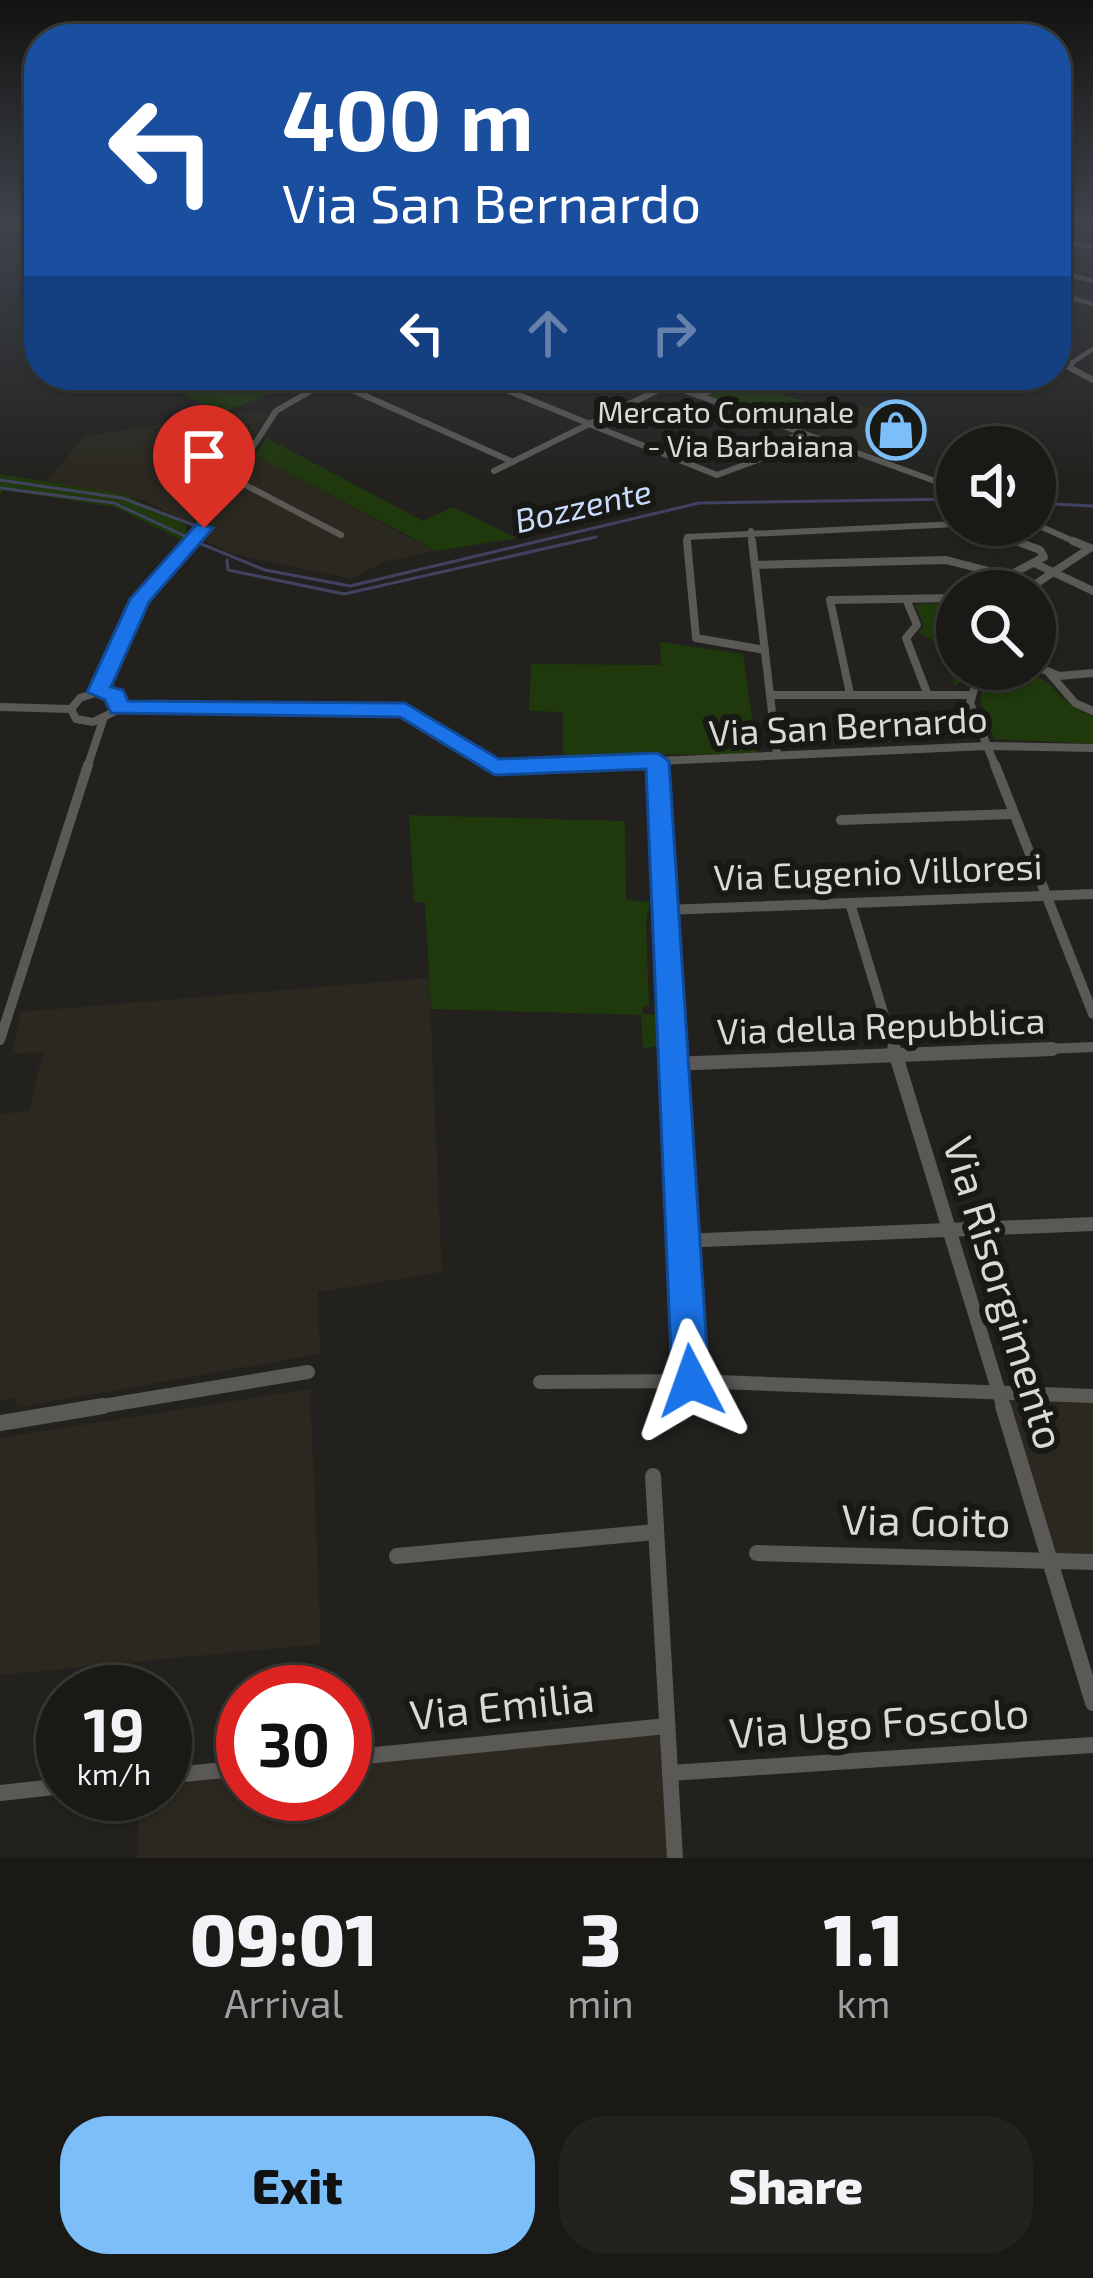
<!DOCTYPE html>
<html lang="en">
<head>
<meta charset="utf-8">
<style>
  :root { --surface:#1a1916; --page:#23221f; --text:#f1f3f6; --muted:#9fa0a1; --line:#383835; --accent:#7bbef8 }
  body { margin:0; font-family:"Exo 2",sans-serif; background:var(--page); color:var(--text); height:100vh; display:flex; flex-direction:column; font-size:45px; white-space:nowrap }
  * { box-sizing:border-box; margin:0 }
  p { font-size:39px; color:var(--muted) }
  .icon { flex:none; width:66px; height:66px; fill:none; stroke:currentColor; stroke-width:2; stroke-linecap:round; stroke-linejoin:round }
  .map { position:relative; height:1858px; overflow:hidden }
  .drawer { display:flex; flex-direction:column; background:var(--surface); flex:1 }
  .drawer>* { flex:none }
  .hud { position:absolute; left:24px; top:24px; width:1047px; height:366px; border-radius:48px; box-shadow:0 3px 9px #0004,0 0 0 3px var(--line); background:#1a4fa0; color:#fff; overflow:hidden }
  .buttons { position:absolute; left:936px; top:426px; display:grid; gap:24px }
  .buttons a { display:grid; place-items:center; width:120px; height:120px; border-radius:50%; background:var(--surface); box-shadow:0 3px 9px #0004,0 0 0 3px var(--line); font-size:60px }
  .speed { position:absolute; left:36px; top:1665px; display:flex; gap:24px; font-size:60px; font-weight:700; text-align:center }
  .speed>* { display:grid; place-content:center; width:156px; height:156px; border-radius:50%; background:var(--surface); box-shadow:0 3px 9px #0004,0 0 0 3px var(--line); line-height:1 }
  .speed small { font-size:30px; font-weight:400 }
  .speed .limit { border:18px solid #d22; background:#fff; color:#111 }
  .pin { position:absolute; display:grid; place-items:center; width:102px; height:102px; color:#fff; margin:-123px -51px; border-radius:50% 50% 50% 0; rotate:-45deg; box-shadow:0 0 12px #0007 }
  .pin .icon { rotate:45deg }
  .me { position:absolute; width:132px; margin:-66px; rotate:356deg; stroke-linejoin:round; filter:drop-shadow(0 0 9px #0008) }
  .turn { display:flex; align-items:center; gap:42px; height:252px; padding:0 60px; font-size:54px }
  .turn .icon { width:156px; height:156px; stroke-width:2.5 }
  .turn b { display:block; font-size:84px; line-height:102px }
  .lanes { display:flex; align-items:center; height:114px; padding:0 60px; background:#0003; justify-content:center; gap:60px; direction:ltr }
  .lanes .off { opacity:.35 }
  .eta { display:flex; justify-content:space-evenly; align-items:center; height:204px; text-align:center }
  .eta b { font-size:72px; font-weight:800; line-height:84px }
  .action { display:flex; gap:24px; margin-top:auto; padding:24px 60px }
  .action a { flex:1; height:138px; border-radius:48px; background:var(--accent); color:#111; font-size:48px; font-weight:800; line-height:138px; text-align:center }
  .action a+a { background:var(--page); color:var(--text) }
  .map>svg:first-child { display:block }
  .built { fill:#2a281f }
  .green { fill:#1f380c }
  .lines { fill:none; stroke-linecap:round; stroke-linejoin:round }
  .stream { stroke:#41425f; stroke-width:3 }
  .street-far5 { stroke:#5a5956; stroke-width:4.5 }
  .street-far4 { stroke:#5a5956; stroke-width:6 }
  .street-far3 { stroke:#5a5956; stroke-width:8 }
  .street-far2 { stroke:#5a5956; stroke-width:10 }
  .street-far1 { stroke:#5a5956; stroke-width:14 }
  .street { stroke:#5a5956; stroke-width:16 }
  .route { fill:#1a73e8; stroke:#114b97; stroke-width:3 }
  .labels { text-anchor:middle; stroke-width:12; stroke-linejoin:round; paint-order:stroke }
  .far-poi-label { font-size:30px; fill:#dad9d7; stroke:#181814; text-anchor:end }
  .far-water-label { font-size:33px; font-style:italic; fill:#cadcfc; stroke:#181814 }
  .street-label { font-size:36px; fill:#dad9d7; stroke:#181814 }
  .near-street-label { font-size:42px; fill:#dad9d7; stroke:#181814 }
</style>
</head>
<body>
<div class="map">
<svg width="1093" height="1858" viewBox="0 0 1093 1858">
  <rect width="100%" height="100%" fill="#22211e"/>
  <g class="built">
    <polygon points="862,405 922,425 878,456 816,434"/>
    <polygon points="243,412 268,413 202,525 186,523 146,501 47,481 84,436"/>
    <polygon points="252,453 400,533 437,551 383,562 352,579 233,554 198,538"/>
    <polygon points="429,978 442,1272 318,1292 320,1354 15,1408 16,1398 0,1400 0,1114 29,1111 43,1052 12,1054 21,1012"/>
    <polygon points="310,1389 321,1644 0,1675 0,1438"/>
    <polygon points="1008,1399 1093,1401 1093,1555 1055,1554"/>
    <polygon points="666,1727 673,1858 137,1858 140,1794 165,1794 165,1778 243,1770 243,1794 345,1794 345,1760"/>
  </g>
  <g class="green">
    <polygon points="254,375 305,379 223,413 182,394 245,385 259,378"/>
    <polygon points="742,379 816,406 787,424 708,396"/>
    <polygon points="267,438 423,521 453,507 517,538 437,551 255,455"/>
    <polygon points="0,474 122,494 186,523 185,542 114,507 4,490 0,495"/>
    <polygon points="957,601 957,669 973,669 955,686 942,645 918,632 924,626 915,605"/>
    <polygon points="660,642 743,654 757,754 563,755 563,712 529,711 531,664 661,665"/>
    <path d="M991,669C1065,669 1043,698 1093,716V744L994,739L980,698Z"/>
    <polygon points="409,815 625,821 626,900 650,902 646,920 649,1005 642,1008 642,1014 661,1015 661,1045 643,1049 641,1015 431,1009 425,903 414,902"/>
  </g>
  <g class="lines">
    <g class="stream">
      <polyline points="0,480 122,498 196,526"/>
      <polyline points="0,488 114,503 187,537"/>
      <polyline points="1035,503 1093,506"/>
      <polyline points="199,543 265,570 350,586 699,503 957,499"/>
      <polyline points="227,560 228,570 344,594 596,537"/>
    </g>
    <g class="street-far5">
      <polyline points="1056,240 1091,247"/>
      <polyline points="1056,271 1093,281"/>
      <polyline points="1056,293 1093,304"/>
      <polyline points="1067,366 1093,349"/>
    </g>
    <g class="street-far4">
      <polyline points="1072,363 1067,366 1093,380"/>
      <polyline points="469,375 590,424"/>
      <polyline points="642,375 957,489"/>
      <polyline points="330,380 513,462"/>
      <polyline points="699,396 744,375"/>
      <polyline points="589,424 717,475 763,458 800,432"/>
      <polyline points="494,471 668,385"/>
      <polyline points="234,479 341,535"/>
      <polyline points="1035,524 1080,544"/>
      <polyline points="974,525 1024,544"/>
      <polyline points="751,531 752,544"/>
      <polyline points="190,544 276,411 338,375"/>
      <polyline points="688,544 687,537 957,524"/>
    </g>
    <g class="street-far3">
      <polyline points="687,541 696,638 765,650"/>
      <polyline points="752,541 777,755"/>
      <polyline points="1073,541 1090,548"/>
      <polyline points="1034,563 1093,591"/>
      <polyline points="755,565 946,560 1008,576 1044,557 1040,550 1016,541"/>
      <polyline points="1025,591 1090,548"/>
      <polyline points="1035,592 1039,597 1035,607"/>
      <polyline points="906,599 917,625 906,638 927,693"/>
      <polyline points="1035,666 1059,676 1093,673"/>
      <polyline points="980,669 970,703 996,768"/>
      <polyline points="1050,674 1075,703 1093,711"/>
      <polyline points="98,692 141,599 193,541"/>
      <polygon points="98,692 120,699 118,710 93,722 76,719 71,709 80,698"/>
      <polyline points="850,694 830,600 957,598"/>
      <polyline points="770,695 970,695"/>
      <polyline points="0,707 71,709"/>
      <polyline points="119,708 405,710 486,763 505,768 986,746 1093,748"/>
      <polyline points="657,761 657,768"/>
      <polyline points="87,768 103,720"/>
    </g>
    <g class="street-far2">
      <polyline points="495,765 562,765"/>
      <polyline points="657,765 673,1052"/>
      <polyline points="995,765 1093,1014"/>
      <polyline points="841,820 1012,814"/>
      <polyline points="850,903 895,1052"/>
      <polyline points="665,910 1093,894"/>
      <polyline points="0,1040 88,765"/>
      <polyline points="978,1052 1093,1047"/>
    </g>
    <g class="street-far1">
      <polyline points="673,1049 691,1381"/>
      <polyline points="894,1049 1004,1409"/>
      <polyline points="672,1064 1052,1049"/>
      <polyline points="681,1241 1093,1224"/>
      <polyline points="540,1382 691,1381 1093,1396"/>
      <polyline points="85,1409 308,1372"/>
    </g>
    <g class="street">
      <polyline points="1003,1406 1093,1703"/>
      <polyline points="0,1423 103,1406"/>
      <polyline points="653,1476 675,1858"/>
      <polyline points="757,1553 1093,1562"/>
      <polyline points="397,1556 655,1532"/>
      <polyline points="345,1758 667,1726"/>
      <polyline points="670,1773 1093,1745"/>
      <polyline points="165,1776 243,1768"/>
      <polyline points="0,1793 63,1786"/>
    </g>
  </g>
  <linearGradient id="sky" x2="0" y2="1"><stop stop-color="#131210"/><stop offset="0.46" stop-color="#3e434c"/><stop offset="1" stop-color="#3e434c" stop-opacity="0"/></linearGradient>
  <rect width="1093" height="483" fill="url(#sky)"/>
  <polygon class="route" points="197,524 213,528 149,602 111,687 123,690 128,701 405,703 499,759 658,753 669,761 709,1381 704,1394 691,1399 678,1394 672,1381 646,769 495,775 400,717 111,713 105,700 87,692 130,599"/>
  <defs>
    <symbol id="shop-ring" viewBox="-11 -11 22 22"><circle r="9.5" fill="#181814" stroke="#7bbef8" stroke-width="1.5"/><path d="M-5-2.5h2.3a2.7 3.5 0 0 1 5.4 0H5L5.5 6h-11ZM-1.5-2.5h3a1.5 2.3 0 0 0-3 0Z" fill="#7bbef8"/></symbol>
  </defs>
  <g fill-rule="evenodd">
    <use href="#shop-ring" x="863" y="397" width="66" height="66"/>
  </g>
  <g class="labels">
    <g class="far-poi-label">
      <text x="854" y="423">Mercato Comunale<tspan x="854" dy="34">- Via Barbaiana</tspan></text>
    </g>
    <g class="far-water-label">
      <text transform="translate(583 506) rotate(-13)" y="12">Bozzente</text>
    </g>
    <g class="street-label">
      <text transform="translate(848 726) rotate(-3)" y="13">Via San Bernardo</text>
      <text transform="translate(878 872) rotate(-2)" y="13">Via Eugenio Villoresi</text>
      <text transform="translate(881 1026) rotate(-2)" y="13">Via della Repubblica</text>
    </g>
    <g class="near-street-label">
      <text transform="translate(1004 1293) rotate(73)" y="15">Via Risorgimento</text>
      <text transform="translate(926 1521) rotate(1)" y="15">Via Goito</text>
      <text transform="translate(502 1706) rotate(-6)" y="15">Via Emilia</text>
      <text transform="translate(879 1723) rotate(-4)" y="15">Via Ugo Foscolo</text>
    </g>
  </g>
</svg>
<div class="buttons">
<a><svg class="icon" aria-label="sound" viewBox="0 0 24 24"><path d="M4 9h4l5-4v14l-5-4H4zM17 9q2 3 0 6"/></svg></a>
<a><svg class="icon" aria-label="search" viewBox="0 0 24 24"><circle cx="10" cy="10" r="6"/><path d="M15 15l6 6"/></svg></a>
</div>
<div class="speed"><div>19<small>km/h</small></div><div class="limit">30</div></div>
<div class="pin" style="left:204px;top:528px;background:#d93025"><svg class="icon" aria-label="arrive" viewBox="0 0 24 24"><path d="M6 21V4h12l-3 4 3 4H6"/></svg></div>
<svg class="me" style="left:691px;top:1381px" viewBox="-20 -20 40 40"><path d="M0-17L14 15 0 8-14 15z" fill="#1a73e8" stroke="#fff" stroke-width="4"/></svg>
<div class="hud">
<div class="turn"><svg class="icon" aria-label="left" viewBox="0 0 24 24"><path d="M17 20v-9H6M10 6l-5 5 5 5"/></svg><div><b>400 m</b>Via San Bernardo</div></div>
<div class="lanes"><svg class="icon" aria-label="left" viewBox="0 0 24 24"><path d="M17 20v-9H6M10 6l-5 5 5 5"/></svg><svg class="icon off" aria-label="ahead" viewBox="0 0 24 24"><path d="M12 20V5M6 11l6-6 6 6"/></svg><svg class="icon off" aria-label="right" viewBox="0 0 24 24"><path d="M7 20v-9h11M14 6l5 5-5 5"/></svg></div>
</div>
</div>
<section class="drawer">
<div class="eta">
<div><b>09:01</b><p>Arrival</p></div>
<div><b>3</b><p>min</p></div>
<div><b>1.1</b><p>km</p></div>
</div>
<div class="action"><a>Exit</a><a>Share</a></div>
</section>
</body>
</html>
